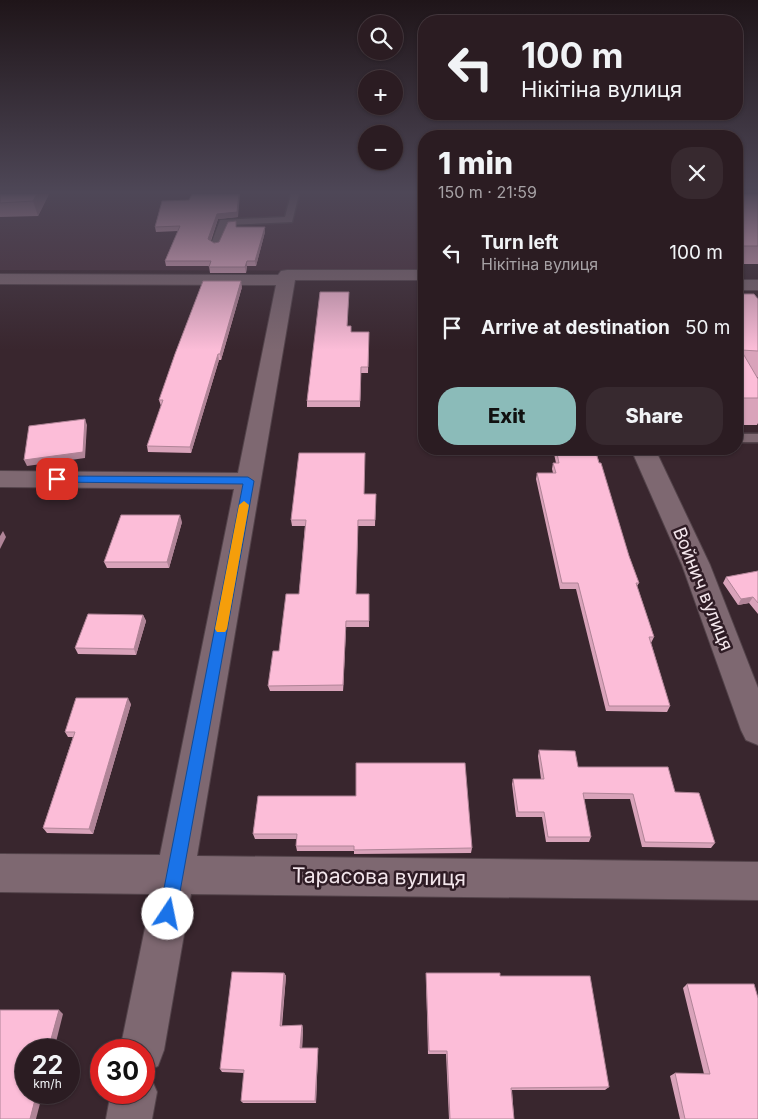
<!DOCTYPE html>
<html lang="en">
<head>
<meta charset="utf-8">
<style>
  :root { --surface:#2b1c22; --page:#37292f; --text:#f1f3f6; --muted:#a6a1a5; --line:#473a40; --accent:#8bbbb9 }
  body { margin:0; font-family:Inter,sans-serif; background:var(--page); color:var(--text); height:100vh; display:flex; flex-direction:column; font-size:19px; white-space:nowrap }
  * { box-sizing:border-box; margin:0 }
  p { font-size:16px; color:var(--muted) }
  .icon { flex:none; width:28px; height:28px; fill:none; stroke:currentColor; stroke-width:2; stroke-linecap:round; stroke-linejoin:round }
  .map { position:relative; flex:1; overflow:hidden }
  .details { position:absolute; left:418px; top:130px; width:325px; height:325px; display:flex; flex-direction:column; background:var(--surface); border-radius:20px; box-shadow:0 1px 4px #0004,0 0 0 1px var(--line) }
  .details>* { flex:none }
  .top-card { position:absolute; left:418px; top:15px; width:325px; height:105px; border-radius:20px; box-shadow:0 1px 4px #0004,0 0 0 1px var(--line); background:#2b1c22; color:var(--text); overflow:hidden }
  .fabs { position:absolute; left:358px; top:15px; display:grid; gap:10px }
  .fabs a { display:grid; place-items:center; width:45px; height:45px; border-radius:50%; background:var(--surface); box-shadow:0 1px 4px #0004,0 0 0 1px var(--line); font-size:25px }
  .speed { position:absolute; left:15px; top:1039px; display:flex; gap:10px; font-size:25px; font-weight:700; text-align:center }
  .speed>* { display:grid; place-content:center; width:65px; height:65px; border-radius:50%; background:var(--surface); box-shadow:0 1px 4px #0004,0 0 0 1px var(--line); line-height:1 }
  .speed small { font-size:12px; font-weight:400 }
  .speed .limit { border:8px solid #d22; background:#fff; color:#111 }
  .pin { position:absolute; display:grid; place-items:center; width:42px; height:42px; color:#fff; margin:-21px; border-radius:10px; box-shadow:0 2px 8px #0006 }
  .me { position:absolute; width:55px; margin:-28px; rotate:11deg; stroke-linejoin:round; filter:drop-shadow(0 0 4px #0008) }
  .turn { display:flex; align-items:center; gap:18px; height:105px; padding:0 20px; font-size:22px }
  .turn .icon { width:65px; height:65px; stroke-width:2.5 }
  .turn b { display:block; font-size:35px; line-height:42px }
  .round { display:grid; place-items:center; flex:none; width:52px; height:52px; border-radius:20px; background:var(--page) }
  .overview { display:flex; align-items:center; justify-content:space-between; height:85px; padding:0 20px }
  h1 { font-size:30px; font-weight:800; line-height:38px }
  .primary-button { display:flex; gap:10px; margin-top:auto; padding:10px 20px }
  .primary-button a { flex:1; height:58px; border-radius:20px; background:var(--accent); color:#111; font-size:20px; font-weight:800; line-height:58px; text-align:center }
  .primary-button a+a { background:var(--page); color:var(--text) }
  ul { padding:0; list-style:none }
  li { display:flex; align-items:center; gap:15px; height:75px; padding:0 20px }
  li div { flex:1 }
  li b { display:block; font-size:19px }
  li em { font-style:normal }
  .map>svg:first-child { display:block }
  .built { fill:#482e3a }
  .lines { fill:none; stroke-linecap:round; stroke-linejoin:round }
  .service-casing { stroke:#53434a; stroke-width:3 }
  .minor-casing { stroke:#53434a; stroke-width:2 }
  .service { fill:#7e6871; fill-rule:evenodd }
  .minor { fill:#7e6871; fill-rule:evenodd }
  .wall { fill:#d9a3ba }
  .shaded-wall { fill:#b08497 }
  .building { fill:#fcbdd8; stroke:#b08497 }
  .route { fill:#1a73e8; stroke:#114b97 }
  .slow { fill:#f59e0b }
  .labels { text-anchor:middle; stroke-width:5; stroke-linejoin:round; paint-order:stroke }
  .street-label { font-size:18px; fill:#f3e6ec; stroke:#2f1c25 }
  .near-street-label { font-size:21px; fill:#f3e6ec; stroke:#2f1c25 }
</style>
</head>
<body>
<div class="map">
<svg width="758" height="1119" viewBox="0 0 758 1119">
  <rect width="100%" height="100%" fill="#39262e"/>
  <polygon class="built" points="0,194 424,194 424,271 0,270"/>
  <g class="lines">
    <defs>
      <g id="service">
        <polygon points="291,194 299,194 292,222 227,225 219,246 216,247 211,244 220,220 285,217"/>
        <rect x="736" y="434" width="22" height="8"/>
      </g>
      <g id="minor">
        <polygon points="287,270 424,270 424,280 295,280 197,856 758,862 758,900 191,894 164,1050 158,1066 144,1072 144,1050 120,1050 152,894 0,892 0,854 160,855 234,489 0,487 0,471 238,473 276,285 0,284 0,274 278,275 281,271"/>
        <rect x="736" y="280" width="22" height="10"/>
        <polygon points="631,449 655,449 710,565 758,688 758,745 746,740 741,730 682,565"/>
        <polygon points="144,1073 150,1076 157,1092 152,1119 106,1119 111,1092 144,1092"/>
      </g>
    </defs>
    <use href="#service" class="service-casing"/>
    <use href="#minor" class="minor-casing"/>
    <use href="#service" class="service"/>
    <use href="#minor" class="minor"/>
  </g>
  <g class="wall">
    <polygon points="0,194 49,194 38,216 0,217"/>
    <rect x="736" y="194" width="22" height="70"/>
    <polygon points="162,201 238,217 218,219 211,241 214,243 219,242 237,227 265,227 265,232 256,266 247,266 246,273 210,273 209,266 166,266 165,261 178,231 156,232 155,227"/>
    <polygon points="242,287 221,360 219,360 191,453 148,452 147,446 161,406 159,400"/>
    <polygon points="349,292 347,326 351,332 369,332 368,373 361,373 360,407 307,407 307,401"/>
    <polygon points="736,294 758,299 758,377 757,377 758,379 758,423 757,425 736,425"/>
    <polygon points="553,449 595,449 629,556 639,583 637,586 654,637 651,643 670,706 667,712 606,711 576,589 560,589 536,479 537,473 553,473 552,469 553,463 556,463"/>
    <polygon points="364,494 376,494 375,526 358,526 356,594 369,594 369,627 346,627 343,691 270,691 268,686 279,651 299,594 305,526 292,526 291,520"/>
    <polygon points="182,522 169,568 107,568 104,562"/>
    <polygon points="758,571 758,614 749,603 738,605 723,583 726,577"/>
    <polygon points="143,615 146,621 136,655 78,654 75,648"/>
    <polygon points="131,704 93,834 47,833 43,828 73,737 68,737 65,732"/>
    <polygon points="539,750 578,767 675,792 715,843 711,848 642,847 630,799 584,799 591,837 589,842 546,842 542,817 516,817 512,784 513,779 541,779 538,756"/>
    <polygon points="258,796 472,848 471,853 354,854 354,851 297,851 296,846 296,839 255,839 253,834"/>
    <polygon points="284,973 286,976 282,1026 302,1025 303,1029 302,1048 318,1051 316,1103 243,1103 241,1101 244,1073 222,1072 220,1069"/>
    <polygon points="426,973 500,976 609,1087 605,1090 512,1090 514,1119 449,1119 446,1054 428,1054 426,977"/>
    <polygon points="687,984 758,1119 680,1119 670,1076 675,1073 704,1074 683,988"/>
  </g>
  <g class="shaded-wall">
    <polygon points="37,194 49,194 38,216 33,201"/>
    <polygon points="239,194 240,194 238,217 218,219 209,245 208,239 217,214"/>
    <polygon points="265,227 265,232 256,266 255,261"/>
    <polygon points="247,261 247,266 246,273 245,267"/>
    <polygon points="241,281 242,287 221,360 220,354"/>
    <polygon points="218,354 219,360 191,453 190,447"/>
    <polygon points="85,419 87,425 85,458 27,466 24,460"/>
    <polygon points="180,515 182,522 169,568 167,562"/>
    <polygon points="3,531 6,537 0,549 0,536"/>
    <polygon points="753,597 749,603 738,605 741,599"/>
    <polygon points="143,615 146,621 136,655 134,649"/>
    <polygon points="346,621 346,627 343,691 343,685"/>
    <polygon points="128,698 131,704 93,834 89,829"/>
    <polygon points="284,973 286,976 281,1029 280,1026"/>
    <polygon points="59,1010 63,1014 54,1050 48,1050"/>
    <polygon points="302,1025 303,1029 302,1051 300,1048"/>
    <polygon points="318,1048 318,1051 316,1103 315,1101"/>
    <polygon points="37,1092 43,1092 36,1119 30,1119"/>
  </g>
  <g class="building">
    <polygon points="0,194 37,194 33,201 0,203"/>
    <polygon points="192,194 239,194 237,212 217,214 208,239 214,243 219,242 228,222 236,221 236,227 265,227 255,261 247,261 245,267 209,267 211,261 165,261 180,226 155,227 162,201 189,200"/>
    <rect x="736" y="194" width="22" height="52"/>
    <polygon points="203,281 241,281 220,354 218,354 190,447 147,446 163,400 159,400 175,354"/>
    <polygon points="320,292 349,292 347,326 351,326 351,332 369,332 368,367 361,367 360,401 307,401"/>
    <polygon points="736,294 754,294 758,299 758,351 741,350 758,379 758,398 736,398"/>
    <polygon points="85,419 83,452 24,460 29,426"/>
    <polygon points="556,449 595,449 599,463 601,463 629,556 639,583 636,583 654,637 649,637 670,706 609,706 578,583 562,583 537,473 556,473 553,463 559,463"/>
    <polygon points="299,453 365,453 364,494 376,494 375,520 358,520 356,594 369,594 369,621 346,621 343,685 268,686 273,651 279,651 286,594 299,594 306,520 291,520"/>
    <polygon points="121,515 180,515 167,562 104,562"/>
    <polygon points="758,571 758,603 753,597 741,599 726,577"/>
    <polygon points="88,614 143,615 134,649 75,648"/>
    <polygon points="76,698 128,698 89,829 43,828 75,732 65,732"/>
    <polygon points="539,750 575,751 578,767 668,767 675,792 699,793 715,843 645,842 633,794 583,793 591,837 548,837 544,812 518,812 513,779 544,779"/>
    <polygon points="356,763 465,763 472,848 354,850 354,846 296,846 297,834 253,834 258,796 356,796"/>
    <polygon points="232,972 284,973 280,1026 302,1025 300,1048 318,1048 315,1101 241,1101 244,1070 220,1069"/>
    <polygon points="426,973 500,973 500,976 590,976 609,1087 511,1088 514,1119 450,1119 447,1051 429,1051"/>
    <polygon points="687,984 754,984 758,998 758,1119 685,1119 675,1073 710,1074"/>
    <polygon points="0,1010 59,1010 48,1050 26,1050 26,1092 37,1092 30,1119 0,1119"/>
  </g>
  <linearGradient id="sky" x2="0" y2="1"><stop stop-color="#1f1519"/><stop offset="0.55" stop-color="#4e4757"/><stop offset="1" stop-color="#4e4757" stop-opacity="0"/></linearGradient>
  <rect width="758" height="350" fill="url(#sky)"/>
  <polygon class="route" points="57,476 248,477 254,481 176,914 173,920 168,922 162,920 159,914 243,484 54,482 52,479"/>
  <polygon class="slow" points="244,501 249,505 227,629 225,632 217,632 215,629 239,505"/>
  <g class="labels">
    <g class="street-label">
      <text transform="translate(703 589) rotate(68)" y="6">Войнич вулиця</text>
    </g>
    <g class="near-street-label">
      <text transform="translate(379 877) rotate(1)" y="7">Тарасова вулиця</text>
    </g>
  </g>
</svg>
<div class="fabs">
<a><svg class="icon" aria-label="search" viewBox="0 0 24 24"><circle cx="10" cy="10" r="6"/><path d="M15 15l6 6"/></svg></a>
<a>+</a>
<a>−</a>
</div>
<div class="speed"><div>22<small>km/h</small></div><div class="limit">30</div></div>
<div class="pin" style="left:57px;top:479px;background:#d93025"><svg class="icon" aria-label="arrive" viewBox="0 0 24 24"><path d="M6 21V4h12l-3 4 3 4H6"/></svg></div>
<svg class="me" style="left:168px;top:914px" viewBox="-20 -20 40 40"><circle r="19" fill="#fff"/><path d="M0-13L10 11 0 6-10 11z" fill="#1a73e8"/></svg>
<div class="top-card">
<div class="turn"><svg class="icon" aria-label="left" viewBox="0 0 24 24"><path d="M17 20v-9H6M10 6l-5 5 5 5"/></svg><div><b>100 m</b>Нікітіна вулиця</div></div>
</div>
<section class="details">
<div class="overview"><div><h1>1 min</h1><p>150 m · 21:59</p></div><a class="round"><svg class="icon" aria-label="close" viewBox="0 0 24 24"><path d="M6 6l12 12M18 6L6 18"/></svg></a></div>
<ul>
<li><svg class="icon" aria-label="left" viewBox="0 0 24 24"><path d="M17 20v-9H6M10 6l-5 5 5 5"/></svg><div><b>Turn left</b><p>Нікітіна вулиця</p></div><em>100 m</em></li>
<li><svg class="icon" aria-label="arrive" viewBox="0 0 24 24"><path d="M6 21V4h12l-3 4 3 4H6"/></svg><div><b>Arrive at destination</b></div><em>50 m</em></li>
</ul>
<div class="primary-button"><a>Exit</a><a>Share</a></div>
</section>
</div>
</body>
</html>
